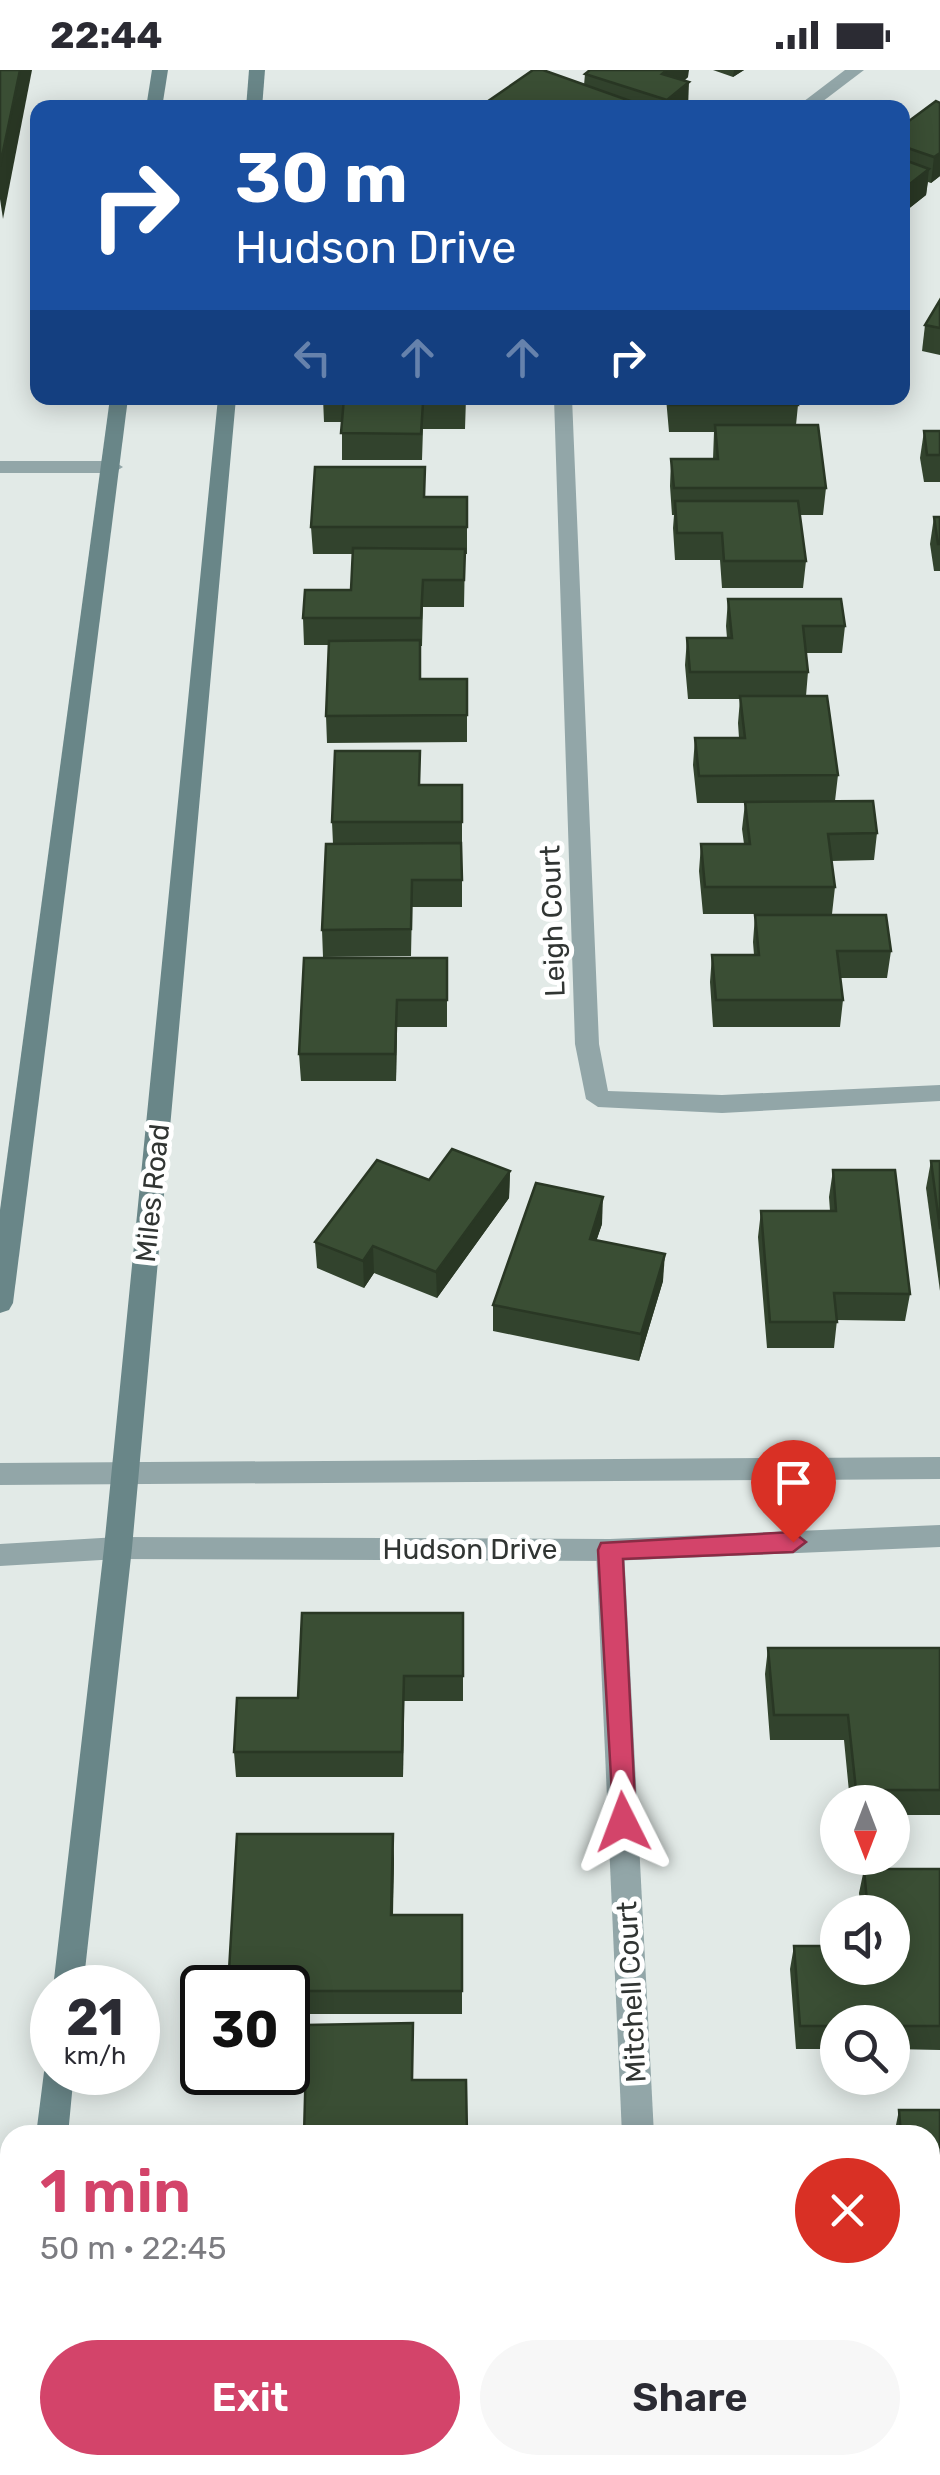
<!DOCTYPE html>
<html lang="en">
<head>
<meta charset="utf-8">
<style>
  :root { --surface:#fff; --page:#f7f7f7; --text:#2b2b33; --muted:#7c7c81; --accent:#d3446a }
  body { margin:0; font-family:Rubik,sans-serif; background:var(--page); color:var(--text); height:100vh; display:flex; flex-direction:column; font-size:38px; white-space:nowrap }
  * { box-sizing:border-box; margin:0 }
  p { font-size:32px; color:var(--muted) }
  .icon { flex:none; width:55px; height:55px; fill:none; stroke:currentColor; stroke-width:2; stroke-linecap:round; stroke-linejoin:round }
  .map { position:relative; flex:1; overflow:hidden }
  .drawer { position:absolute; left:0px; top:2055px; width:940px; height:350px; display:flex; flex-direction:column; background:var(--surface); border-radius:30px 30px 0 0; box-shadow:0 5px 25px #0003 }
  .drawer>* { flex:none }
  .top-card { position:absolute; left:30px; top:30px; width:880px; height:305px; border-radius:20px; box-shadow:0 5px 25px #0003; background:#1a4fa0; color:#fff; overflow:hidden }
  .needle { width:65px; rotate:180deg }
  .tools { position:absolute; left:820px; top:1715px; display:grid; gap:20px }
  .tools a { display:grid; place-items:center; width:90px; height:90px; border-radius:50%; background:var(--surface); box-shadow:0 5px 25px #0003; font-size:50px }
  .speed { position:absolute; left:30px; top:1895px; display:flex; gap:20px; font-size:50px; font-weight:700; text-align:center }
  .speed>* { display:grid; place-content:center; width:130px; height:130px; border-radius:50%; background:var(--surface); box-shadow:0 5px 25px #0003; line-height:1 }
  .speed small { font-size:25px; font-weight:400 }
  .speed .limit { border:5px solid #111; border-radius:15px; background:#fff; color:#111 }
  .pin { position:absolute; display:grid; place-items:center; width:85px; height:85px; color:#fff; margin:-102px -42px; border-radius:50% 50% 50% 0; rotate:-45deg; box-shadow:0 0 10px #0007 }
  .pin .icon { rotate:45deg }
  .me { position:absolute; width:110px; margin:-55px; rotate:357deg; stroke-linejoin:round; filter:drop-shadow(0 0 8px #0008) }
  .turn { display:flex; align-items:center; gap:35px; height:210px; padding:0 40px; font-size:45px }
  .turn .icon { width:130px; height:130px; stroke-width:2.5 }
  .turn b { display:block; font-size:70px; line-height:85px }
  .lanes { display:flex; align-items:center; height:95px; padding:0 40px; background:#0003; justify-content:center; gap:50px; direction:ltr }
  .lanes .off { opacity:.35 }
  .round { display:grid; place-items:center; flex:none; width:105px; height:105px; border-radius:52px; background:var(--page) }
  .summary { display:flex; align-items:center; justify-content:space-between; height:170px; padding:0 40px }
  h1 { font-size:60px; font-weight:600; line-height:75px; color:var(--accent) }
  .button { display:flex; gap:20px; margin-top:auto; padding:20px 40px }
  .button a { flex:1; height:115px; border-radius:60px; background:var(--accent); color:#fff; font-size:40px; font-weight:600; line-height:115px; text-align:center }
  .button a+a { background:var(--page); color:var(--text) }
  .status { display:flex; justify-content:space-between; align-items:center; height:70px; padding:0 50px; background:var(--surface); direction:ltr }
  .status svg { height:28px; fill:currentColor }
  .map>svg:first-child { display:block }
  .lines { fill:none; stroke-linecap:round; stroke-linejoin:round }
  .service { fill:#92a6a8; fill-rule:evenodd }
  .minor { fill:#92a6a8; fill-rule:evenodd }
  .tertiary { fill:#92a6a8; fill-rule:evenodd }
  .secondary { fill:#698688; fill-rule:evenodd }
  .wall { fill:#32432d }
  .shaded-wall { fill:#293724 }
  .building { fill:#3a4e34; stroke:#293724; stroke-width:2.5 }
  .route { fill:#d3446a; stroke:#892c45; stroke-width:2.5 }
  .labels { text-anchor:middle; stroke-width:10; stroke-linejoin:round; paint-order:stroke }
  .street-label { font-size:28px; fill:#313533; stroke:#fff }
</style>
</head>
<body>
<div class="status"><b>22:44</b><svg viewBox="0 0 49 12"><path d="M0 12V9h3v3zM5 12V6h3v6zM10 12V3h3v9zM15 12V0h3v12zM26 1h20v11H26zM47 4h2v5h-2z"/></svg></div>
<div class="map">
<svg width="940" height="2405" viewBox="0 0 940 2405">
  <rect width="100%" height="100%" fill="#e2eae7"/>
  <g class="lines">
    <polygon class="service" points="0,391 113,391 123,397 113,403 0,403"/>
    <g class="minor">
      <polygon points="845,0 864,0 814,38 795,38"/>
      <polygon points="554,328 572,328 599,974 608,1021 722,1025 940,1015 940,1031 722,1043 598,1037 586,1029 575,974"/>
      <polygon points="610,1469 620,1472 624,1480 654,2065 622,2065 596,1480 600,1472"/>
      <rect x="636" y="2395" width="34" height="10"/>
    </g>
    <g class="tertiary">
      <polygon points="940,1387 940,1409 0,1415 0,1393"/>
      <polygon points="940,1455 940,1477 610,1491 118,1489 0,1496 0,1474 118,1467 610,1469"/>
    </g>
    <g class="secondary">
      <polygon points="152,0 168,0 162,38 146,38"/>
      <polygon points="249,0 265,0 262,38 246,38"/>
      <polygon points="110,328 128,328 13,1233 9,1240 0,1243 0,1140"/>
      <polygon points="218,328 236,328 132,1478 83,1918 53,1918 104,1478"/>
      <polygon points="52,1990 52,2002 74,2002 68,2065 36,2065 44,2002"/>
      <polygon points="10,2381 10,2395 33,2395 32,2405 0,2405 0,2393"/>
    </g>
  </g>
  <g class="wall">
    <polygon points="713,0 744,0 733,7"/>
    <polygon points="585,4 688,7 684,11 688,38 481,38 481,36 584,15"/>
    <polygon points="940,33 940,106 931,113 928,112 926,125 902,144 902,49 909,51"/>
    <polygon points="940,230 940,285 922,281 925,255"/>
    <polygon points="323,328 466,328 465,359 423,359 422,390 342,390 342,352 324,352"/>
    <polygon points="666,328 797,328 798,335 796,355 826,418 823,445 800,445 806,491 803,518 722,518 720,490 675,490 673,458 674,445 672,445 670,416 671,389 713,389 714,362 669,362"/>
    <polygon points="924,361 940,361 940,412 924,412 920,388"/>
    <polygon points="425,427 467,427 467,484 465,484 464,537 423,537 422,576 420,576 420,609 467,609 467,672 327,673 326,646 329,575 304,575 303,548 351,520 353,484 313,484 311,457"/>
    <polygon points="934,447 940,447 940,501 934,501 930,474"/>
    <polygon points="728,529 845,556 842,583 806,583 808,602 806,626 838,705 835,731 877,763 874,790 831,791 835,817 832,844 703,844 699,801 701,774 744,774 742,759 745,733 697,733 693,695 695,668 739,668 738,653 740,629 688,629 685,595 687,568 727,568 726,556"/>
    <polygon points="420,715 462,715 462,837 412,837 411,886 323,887 322,860 333,774 332,752"/>
    <polygon points="755,845 891,881 887,908 840,908 843,930 840,957 713,957 710,912 712,885 754,885 753,872"/>
    <polygon points="447,888 447,957 397,957 396,1011 301,1011 299,984"/>
    <polygon points="931,1091 940,1091 940,1221 926,1118"/>
    <polygon points="833,1100 910,1224 905,1251 837,1250 834,1278 767,1278 758,1167 761,1141 830,1141 829,1127"/>
    <polygon points="510,1101 509,1128 437,1228 374,1203 364,1218 317,1198 315,1172 429,1110"/>
    <polygon points="602,1154 596,1171 663,1211 639,1291 493,1261 493,1235"/>
    <polygon points="463,1543 463,1631 404,1631 403,1707 236,1707 234,1682 298,1628"/>
    <polygon points="768,1578 940,1578 940,1745 892,1745 892,1732 850,1732 844,1670 770,1670 765,1604"/>
    <polygon points="394,1788 393,1845 462,1845 462,1944 288,1944 288,1918"/>
    <polygon points="864,1799 940,1799 940,1980 892,1979 892,1952 838,1952 838,1979 796,1979 790,1899 794,1876 892,1898 892,1842 861,1842 859,1823"/>
    <polygon points="899,2040 940,2040 940,2238 930,2238 930,2065 894,2065"/>
    <polygon points="246,2395 466,2395 466,2405 248,2405"/>
    <polygon points="826,2395 930,2395 940,2405 827,2405"/>
  </g>
  <g class="shaded-wall">
    <polygon points="20,0 32,0 3,149 0,129 0,96"/>
    <polygon points="667,0 689,0 688,7 661,29 662,4"/>
    <polygon points="734,0 744,0 733,7"/>
    <polygon points="689,12 688,38 667,38 667,30"/>
    <polygon points="940,83 940,106 931,113 934,87"/>
    <polygon points="929,99 926,125 902,144 902,120"/>
    <polygon points="397,930 397,957 396,1011 395,984"/>
    <polygon points="510,1101 509,1128 437,1228 436,1202"/>
    <polygon points="603,1127 602,1154 588,1196 590,1169"/>
    <polygon points="373,1176 374,1203 364,1218 363,1191"/>
    <polygon points="665,1184 663,1211 639,1291 641,1264"/>
    <polygon points="404,1606 404,1631 403,1707 402,1682"/>
    <polygon points="393,1764 394,1788 392,1869 391,1845"/>
  </g>
  <g class="building">
    <polygon points="0,0 20,0 0,96"/>
    <polygon points="533,0 543,0 650,38 486,38 481,36"/>
    <polygon points="590,0 667,0 662,4 689,12 667,30 585,4"/>
    <polygon points="936,31 940,33 940,83 934,87 902,76 902,49 909,51"/>
    <polygon points="902,89 929,99 902,120"/>
    <polygon points="940,230 940,258 925,255"/>
    <polygon points="344,328 465,328 465,333 423,333 421,364 341,363"/>
    <polygon points="670,328 797,328 798,335 670,335"/>
    <polygon points="715,355 818,355 826,418 674,418 671,389 718,389"/>
    <polygon points="924,361 940,361 940,385 927,385"/>
    <polygon points="315,397 425,397 424,427 467,427 467,457 311,457"/>
    <polygon points="675,431 798,431 806,491 724,491 722,463 677,463"/>
    <polygon points="934,447 940,447 940,474 938,474"/>
    <polygon points="353,478 465,479 464,510 423,510 421,548 303,548 305,520 351,520"/>
    <polygon points="728,529 841,529 845,556 803,556 808,602 690,602 687,568 732,568"/>
    <polygon points="420,570 420,609 467,609 467,645 326,646 329,571"/>
    <polygon points="740,626 827,626 838,705 699,706 695,668 745,668"/>
    <polygon points="335,681 420,681 419,715 462,715 462,752 332,752"/>
    <polygon points="873,731 877,763 828,764 835,817 705,817 701,774 750,774 745,732"/>
    <polygon points="461,773 462,810 412,810 411,859 322,860 326,774"/>
    <polygon points="755,845 886,845 891,881 837,881 843,930 716,930 712,885 759,885"/>
    <polygon points="304,888 447,888 447,930 397,930 395,984 299,984"/>
    <polygon points="452,1079 510,1101 436,1202 373,1176 363,1191 315,1172 377,1090 429,1110"/>
    <polygon points="931,1091 940,1091 940,1159"/>
    <polygon points="833,1100 895,1100 910,1224 834,1223 837,1252 770,1252 761,1141 836,1141"/>
    <polygon points="536,1113 603,1127 590,1169 665,1184 641,1264 493,1235"/>
    <polygon points="302,1543 463,1543 463,1606 404,1606 402,1682 234,1682 237,1628 298,1628"/>
    <polygon points="768,1578 940,1578 940,1720 856,1720 848,1645 774,1645"/>
    <polygon points="237,1764 393,1764 391,1845 462,1845 462,1921 288,1921 288,1918 228,1918"/>
    <polygon points="864,1799 940,1799 940,1956 892,1956 892,1952 838,1952 838,1956 800,1956 794,1876 838,1876 838,1898 892,1898 892,1842 868,1842"/>
    <polygon points="413,1953 412,2010 466,2010 467,2065 304,2065 307,1955"/>
    <polygon points="899,2040 940,2040 940,2217 930,2217 930,2065 901,2065"/>
    <polygon points="930,2321 940,2321 940,2405 834,2405 833,2395 930,2395"/>
  </g>
  <polygon class="route" points="793,1462 806,1472 793,1482 623,1489 636,1752 632,1760 614,1760 598,1480 601,1473"/>
  <g class="labels">
    <g class="street-label">
      <text transform="translate(552 851) rotate(-92)" y="10">Leigh Court</text>
      <text transform="translate(152 1123) rotate(-84)" y="10">Miles Road</text>
      <text x="470" y="1489">Hudson Drive</text>
      <text transform="translate(631 1922) rotate(-93)" y="10">Mitchell Court</text>
    </g>
  </g>
</svg>
<div class="tools">
<a><svg class="needle" viewBox="-14 -14 28 28"><path d="M0-13l5 13h-10z" fill="#e53935"/><path d="M0 13l5-13h-10z" fill="#7c7c81"/></svg></a>
<a><svg class="icon" aria-label="sound" viewBox="0 0 24 24"><path d="M4 9h4l5-4v14l-5-4H4zM17 9q2 3 0 6"/></svg></a>
<a><svg class="icon" aria-label="search" viewBox="0 0 24 24"><circle cx="10" cy="10" r="6"/><path d="M15 15l6 6"/></svg></a>
</div>
<div class="speed"><div>21<small>km/h</small></div><div class="limit">30</div></div>
<div class="pin" style="left:793px;top:1472px;background:#d93025"><svg class="icon" aria-label="arrive" viewBox="0 0 24 24"><path d="M6 21V4h12l-3 4 3 4H6"/></svg></div>
<svg class="me" style="left:623px;top:1752px" viewBox="-20 -20 40 40"><path d="M0-17L14 15 0 8-14 15z" fill="#d3446a" stroke="#fff" stroke-width="4"/></svg>
<div class="top-card">
<div class="turn"><svg class="icon" aria-label="right" viewBox="0 0 24 24"><path d="M7 20v-9h11M14 6l5 5-5 5"/></svg><div><b>30 m</b>Hudson Drive</div></div>
<div class="lanes"><svg class="icon off" aria-label="left" viewBox="0 0 24 24"><path d="M17 20v-9H6M10 6l-5 5 5 5"/></svg><svg class="icon off" aria-label="ahead" viewBox="0 0 24 24"><path d="M12 20V5M6 11l6-6 6 6"/></svg><svg class="icon off" aria-label="ahead" viewBox="0 0 24 24"><path d="M12 20V5M6 11l6-6 6 6"/></svg><svg class="icon" aria-label="right" viewBox="0 0 24 24"><path d="M7 20v-9h11M14 6l5 5-5 5"/></svg></div>
</div>
<section class="drawer">
<div class="summary"><div><h1>1 min</h1><p>50 m · 22:45</p></div><a class="round" style="background:#d93025;color:#fff"><svg class="icon" aria-label="close" viewBox="0 0 24 24"><path d="M6 6l12 12M18 6L6 18"/></svg></a></div>
<div class="button"><a>Exit</a><a>Share</a></div>
</section>
</div>
</body>
</html>
